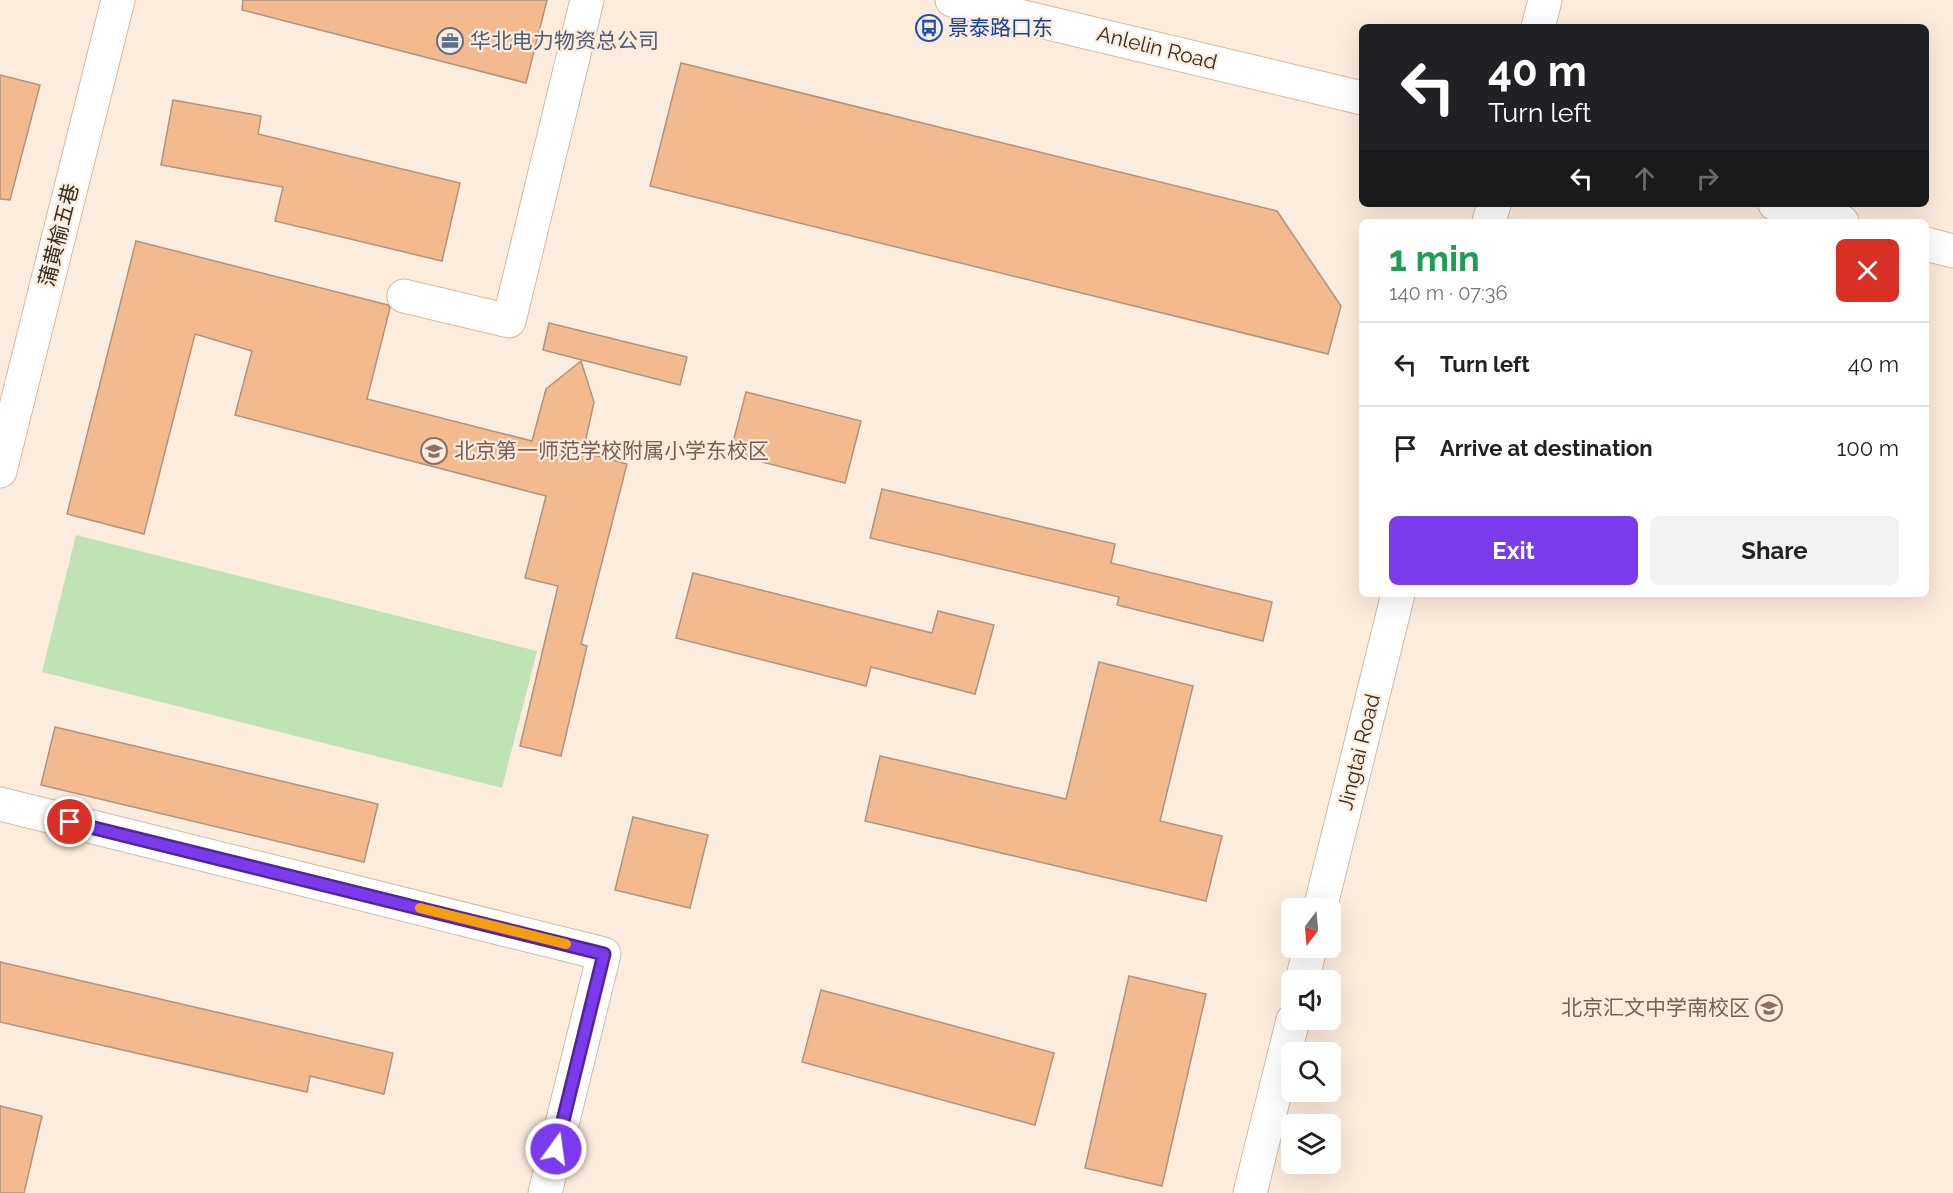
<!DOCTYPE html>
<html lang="en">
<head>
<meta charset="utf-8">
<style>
  :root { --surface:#fff; --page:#f2f2f2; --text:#202124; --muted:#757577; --line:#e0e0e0; --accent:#7c3aed }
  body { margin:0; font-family:Raleway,"Noto Sans SC",sans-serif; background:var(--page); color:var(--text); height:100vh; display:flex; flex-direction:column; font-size:22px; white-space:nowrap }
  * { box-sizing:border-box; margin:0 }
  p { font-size:20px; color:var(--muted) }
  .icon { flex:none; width:33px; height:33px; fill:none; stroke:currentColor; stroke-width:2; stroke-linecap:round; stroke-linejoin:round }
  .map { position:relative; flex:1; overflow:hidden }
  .panel { position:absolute; left:1359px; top:219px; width:570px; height:378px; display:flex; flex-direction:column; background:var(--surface); border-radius:9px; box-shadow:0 6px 24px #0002 }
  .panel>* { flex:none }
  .guide { position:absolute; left:1359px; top:24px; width:570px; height:183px; border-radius:9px; box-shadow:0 6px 24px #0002; background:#202124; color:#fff; overflow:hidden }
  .needle { width:39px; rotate:196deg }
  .controls { position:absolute; left:1281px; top:898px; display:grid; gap:12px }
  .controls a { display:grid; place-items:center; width:60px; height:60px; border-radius:9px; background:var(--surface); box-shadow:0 6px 24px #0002; font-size:30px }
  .pin { position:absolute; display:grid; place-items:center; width:51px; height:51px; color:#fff; margin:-26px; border:3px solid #fff; border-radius:50%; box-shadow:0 2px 6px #0007 }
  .me { position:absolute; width:66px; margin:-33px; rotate:14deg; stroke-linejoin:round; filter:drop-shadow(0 0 4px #0008) }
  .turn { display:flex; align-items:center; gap:21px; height:126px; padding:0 30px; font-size:27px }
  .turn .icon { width:78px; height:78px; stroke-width:2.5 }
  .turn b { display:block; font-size:42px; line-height:51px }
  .lanes { display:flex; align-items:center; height:57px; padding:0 30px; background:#0003; justify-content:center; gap:30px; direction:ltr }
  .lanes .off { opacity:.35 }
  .round { display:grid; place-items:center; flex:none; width:63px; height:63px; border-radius:9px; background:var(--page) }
  .overview { display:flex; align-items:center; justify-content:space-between; height:102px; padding:0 30px }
  h1 { font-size:36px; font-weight:700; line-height:45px; color:#1e9e55 }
  .button { display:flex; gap:12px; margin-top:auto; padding:12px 30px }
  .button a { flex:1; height:69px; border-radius:9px; background:var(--accent); color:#fff; font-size:24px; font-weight:700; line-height:69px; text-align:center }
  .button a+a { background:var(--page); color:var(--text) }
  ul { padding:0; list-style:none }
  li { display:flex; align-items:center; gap:18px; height:84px; padding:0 30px; border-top:2px solid var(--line) }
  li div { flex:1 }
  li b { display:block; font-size:22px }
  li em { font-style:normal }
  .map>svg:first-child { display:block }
  .green { fill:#c0e3b4 }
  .building { fill:#f4ba8f; stroke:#af947f; stroke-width:1.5 }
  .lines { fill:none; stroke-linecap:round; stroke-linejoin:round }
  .minor-casing { stroke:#d4bba2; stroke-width:35 }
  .minor { stroke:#fff; stroke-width:33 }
  .route-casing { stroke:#51269a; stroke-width:15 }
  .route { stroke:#7c3aed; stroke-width:10 }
  .slow { stroke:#f59e0b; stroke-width:10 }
  .labels { text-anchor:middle; stroke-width:4.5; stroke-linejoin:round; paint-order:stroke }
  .transit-label { font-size:21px; fill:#164399; stroke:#fcecdd; text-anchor:start }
  .service-label { font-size:21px; fill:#4e5e75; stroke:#fcecdd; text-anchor:start }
  .street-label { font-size:21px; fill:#362d23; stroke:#fcecdd }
  .education-label { font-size:21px; fill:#785e54; stroke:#fcecdd; text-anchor:start }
</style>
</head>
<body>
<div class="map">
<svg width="1953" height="1193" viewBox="0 0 1953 1193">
  <rect width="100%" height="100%" fill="#fcecdd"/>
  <polygon class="green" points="76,535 537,651 502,788 42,672"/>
  <g class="building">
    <polygon points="243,0 547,0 526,83 242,10"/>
    <polygon points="681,63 1277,211 1341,306 1328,354 650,186"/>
    <polygon points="0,75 40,85 10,200 0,199"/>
    <polygon points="173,100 261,116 258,134 460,183 442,261 275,221 283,187 161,165"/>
    <polygon points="136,241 388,305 390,308 367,399 532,441 546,389 581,361 594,402 583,452 627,464 581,644 587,646 561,756 520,746 558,586 525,578 546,496 235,415 252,351 195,334 144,534 67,514"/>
    <polygon points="549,323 687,357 680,385 543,350"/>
    <polygon points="746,392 861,421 845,483 730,454"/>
    <polygon points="882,489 1115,544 1111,563 1272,602 1263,641 1117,605 1119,597 870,538"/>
    <polygon points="693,573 932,633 938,611 994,625 975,694 871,667 866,686 676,638"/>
    <polygon points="1099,662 1193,686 1160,821 1222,836 1206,901 865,821 880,756 1066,799"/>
    <polygon points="55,727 378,804 364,862 41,785"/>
    <polygon points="633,817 708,835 690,908 615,890"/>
    <polygon points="0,962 393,1053 384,1094 310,1076 307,1092 0,1022"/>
    <polygon points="1129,976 1206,994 1162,1186 1085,1168"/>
    <polygon points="821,990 1054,1053 1035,1125 802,1062"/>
    <polygon points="0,1106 42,1116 24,1193 0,1193"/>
  </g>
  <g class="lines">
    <defs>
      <g id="minor">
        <polyline points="952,0 1362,98"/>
        <polyline points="1538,27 1545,0"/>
        <polyline points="1775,204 1842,222"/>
        <polyline points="1489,222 1494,204"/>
        <polyline points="1926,244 1953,251"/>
        <polyline points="404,296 509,321 587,0"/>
        <polyline points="0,471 118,0"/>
        <polyline points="0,804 604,954 545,1193"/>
        <polyline points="1320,909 1398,594"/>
        <polyline points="1302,981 1310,948"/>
        <polyline points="1250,1193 1293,1020"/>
      </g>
    </defs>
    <use href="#minor" class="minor-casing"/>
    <use href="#minor" class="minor"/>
  </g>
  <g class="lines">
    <defs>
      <polyline id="route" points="70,822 604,954 556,1149"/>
    </defs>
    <use href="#route" class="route-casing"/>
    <use href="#route" class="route"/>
    <polyline class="slow" points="420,908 566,944"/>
  </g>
  <defs>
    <symbol id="bus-ring" viewBox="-11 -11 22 22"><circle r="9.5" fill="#fcecdd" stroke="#1a4fb4" stroke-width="1.5"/><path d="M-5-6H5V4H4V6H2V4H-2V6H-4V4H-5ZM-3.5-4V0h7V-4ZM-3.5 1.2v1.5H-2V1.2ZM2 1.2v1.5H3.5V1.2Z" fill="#1a4fb4"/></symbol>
    <symbol id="office-ring" viewBox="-11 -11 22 22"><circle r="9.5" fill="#fcecdd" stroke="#5c6f8a" stroke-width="1.5"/><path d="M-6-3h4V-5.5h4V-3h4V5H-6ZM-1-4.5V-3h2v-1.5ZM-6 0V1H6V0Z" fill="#5c6f8a"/></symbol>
    <symbol id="school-ring" viewBox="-11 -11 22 22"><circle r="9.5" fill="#fcecdd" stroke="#8d6e63" stroke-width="1.5"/><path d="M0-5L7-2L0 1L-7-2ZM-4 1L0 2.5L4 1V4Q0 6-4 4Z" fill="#8d6e63"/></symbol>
  </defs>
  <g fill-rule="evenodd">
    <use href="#bus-ring" x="914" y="13" width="30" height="30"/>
    <use href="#office-ring" x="435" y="26" width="30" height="30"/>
    <use href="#school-ring" x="419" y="436" width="30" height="30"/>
    <use href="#school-ring" x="1754" y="993" width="30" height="30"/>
  </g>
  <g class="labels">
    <g class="transit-label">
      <text x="948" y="35">景泰路口东</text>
    </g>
    <g class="service-label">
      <text x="470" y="48">华北电力物资总公司</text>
    </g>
    <g class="street-label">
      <text transform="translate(1157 48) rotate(14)" y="7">Anlelin Road</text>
      <text transform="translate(59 235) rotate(-76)" y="7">蒲黄榆五巷</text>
      <text transform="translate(1359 752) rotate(-76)" y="7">Jingtai Road</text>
    </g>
    <g class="education-label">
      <text x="454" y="458">北京第一师范学校附属小学东校区</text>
      <text x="1750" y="1015" text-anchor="end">北京汇文中学南校区</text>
    </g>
  </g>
</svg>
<div class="controls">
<a><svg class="needle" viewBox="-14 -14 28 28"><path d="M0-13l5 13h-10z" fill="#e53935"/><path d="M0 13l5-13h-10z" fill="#757577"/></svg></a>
<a><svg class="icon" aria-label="sound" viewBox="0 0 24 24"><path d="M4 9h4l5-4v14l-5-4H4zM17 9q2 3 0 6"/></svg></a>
<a><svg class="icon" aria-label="search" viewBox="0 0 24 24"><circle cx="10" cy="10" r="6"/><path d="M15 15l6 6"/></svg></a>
<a><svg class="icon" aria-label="layers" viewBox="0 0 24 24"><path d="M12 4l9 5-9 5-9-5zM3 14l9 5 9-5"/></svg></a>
</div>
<div class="pin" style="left:70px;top:822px;background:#d93025"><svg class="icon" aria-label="arrive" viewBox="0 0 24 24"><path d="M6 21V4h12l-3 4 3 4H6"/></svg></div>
<svg class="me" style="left:556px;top:1149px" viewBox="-20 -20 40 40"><circle r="17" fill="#7c3aed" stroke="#fff" stroke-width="3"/><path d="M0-11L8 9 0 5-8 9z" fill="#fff"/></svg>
<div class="guide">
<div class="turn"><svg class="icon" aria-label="left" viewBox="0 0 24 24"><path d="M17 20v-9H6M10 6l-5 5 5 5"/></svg><div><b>40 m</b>Turn left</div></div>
<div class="lanes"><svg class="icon" aria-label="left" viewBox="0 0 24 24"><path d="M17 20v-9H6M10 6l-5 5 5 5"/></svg><svg class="icon off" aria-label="ahead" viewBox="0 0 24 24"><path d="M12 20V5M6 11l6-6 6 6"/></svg><svg class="icon off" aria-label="right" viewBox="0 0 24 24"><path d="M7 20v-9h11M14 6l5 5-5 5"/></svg></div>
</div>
<section class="panel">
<div class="overview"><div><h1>1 min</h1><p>140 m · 07:36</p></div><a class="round" style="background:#d93025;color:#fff"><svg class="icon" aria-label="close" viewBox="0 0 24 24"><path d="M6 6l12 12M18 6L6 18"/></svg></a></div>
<ul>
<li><svg class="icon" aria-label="left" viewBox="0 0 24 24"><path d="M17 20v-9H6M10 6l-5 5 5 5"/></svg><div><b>Turn left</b></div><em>40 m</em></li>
<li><svg class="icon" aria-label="arrive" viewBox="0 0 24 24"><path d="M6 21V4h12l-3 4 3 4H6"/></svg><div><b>Arrive at destination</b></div><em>100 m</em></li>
</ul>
<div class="button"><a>Exit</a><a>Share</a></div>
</section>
</div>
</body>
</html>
